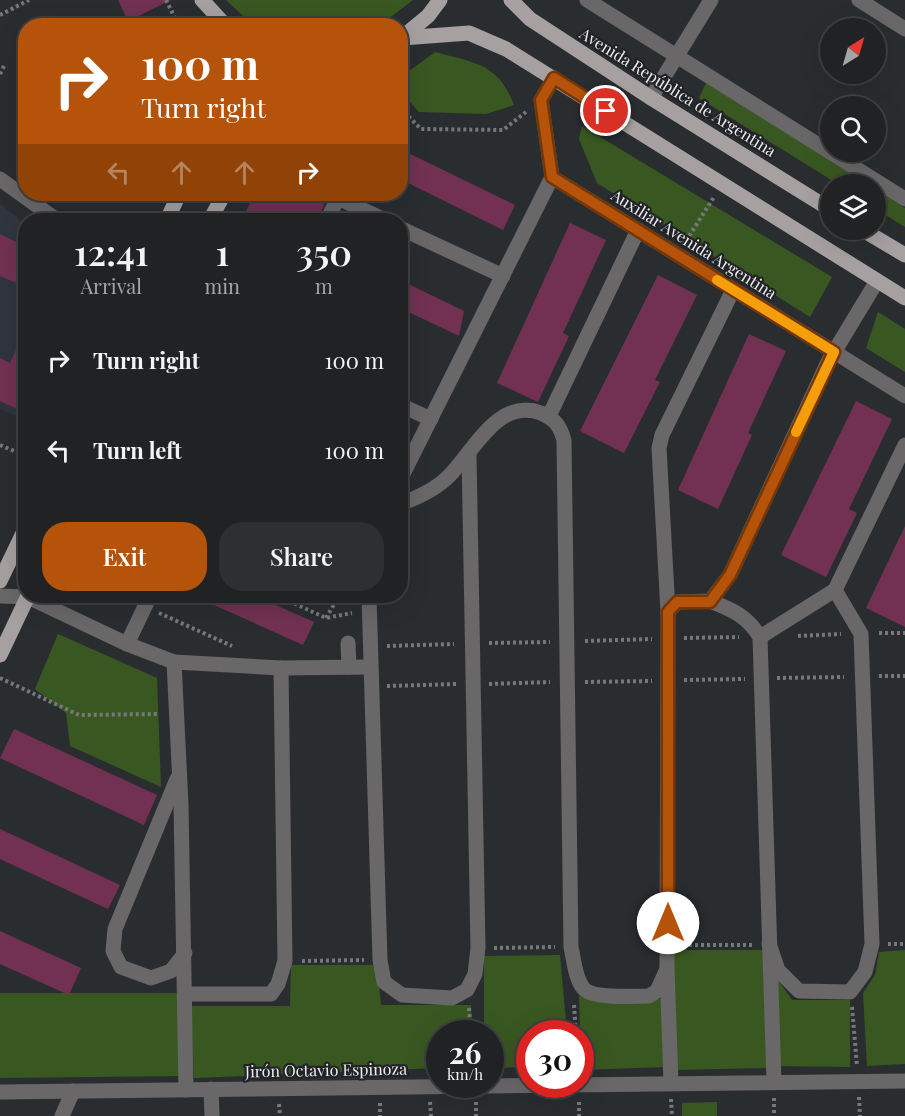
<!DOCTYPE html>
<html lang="en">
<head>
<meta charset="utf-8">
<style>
  :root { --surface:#202224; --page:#2d2f31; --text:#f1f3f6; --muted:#a2a4a6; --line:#3d3f41; --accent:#b45309 }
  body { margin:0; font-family:"Playfair Display",serif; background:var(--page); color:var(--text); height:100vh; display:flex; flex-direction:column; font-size:22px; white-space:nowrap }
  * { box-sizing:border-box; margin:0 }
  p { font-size:20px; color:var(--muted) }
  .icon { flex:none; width:33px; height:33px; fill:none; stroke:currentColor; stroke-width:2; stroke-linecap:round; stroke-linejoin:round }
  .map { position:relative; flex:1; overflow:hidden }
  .panel { position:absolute; left:18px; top:213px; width:390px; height:390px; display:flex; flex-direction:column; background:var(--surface); border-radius:24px; box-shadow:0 6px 24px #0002,0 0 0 2px var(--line) }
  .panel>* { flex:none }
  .guide { position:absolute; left:18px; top:18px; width:390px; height:183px; border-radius:24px; box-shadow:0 6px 24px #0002,0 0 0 2px var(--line); background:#b45309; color:#fff; overflow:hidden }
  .needle { width:39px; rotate:37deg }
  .fabs { position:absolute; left:820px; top:18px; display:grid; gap:12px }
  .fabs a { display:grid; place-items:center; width:66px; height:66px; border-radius:50%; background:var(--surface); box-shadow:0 6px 24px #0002,0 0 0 2px var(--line); font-size:30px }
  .speed { position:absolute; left:426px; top:1020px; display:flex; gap:12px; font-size:30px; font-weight:700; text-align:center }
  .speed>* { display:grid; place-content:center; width:78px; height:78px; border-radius:50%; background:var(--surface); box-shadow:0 6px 24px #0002,0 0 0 2px var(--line); line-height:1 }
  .speed small { font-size:15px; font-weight:400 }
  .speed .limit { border:9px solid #d22; background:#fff; color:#111 }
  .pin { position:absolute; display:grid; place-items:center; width:51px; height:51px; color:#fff; margin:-26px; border:3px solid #fff; border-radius:50%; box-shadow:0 2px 6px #0007 }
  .me { position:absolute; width:66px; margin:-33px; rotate:0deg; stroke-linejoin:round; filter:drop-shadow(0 0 4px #0008) }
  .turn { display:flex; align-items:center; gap:21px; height:126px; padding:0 24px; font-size:27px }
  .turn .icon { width:78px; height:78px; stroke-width:2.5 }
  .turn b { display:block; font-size:42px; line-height:51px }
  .lanes { display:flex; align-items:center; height:57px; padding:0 24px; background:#0003; justify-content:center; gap:30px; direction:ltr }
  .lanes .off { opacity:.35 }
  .eta { display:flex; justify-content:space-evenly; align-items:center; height:102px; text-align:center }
  .eta b { font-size:36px; font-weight:600; line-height:42px }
  .action { display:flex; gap:12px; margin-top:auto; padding:12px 24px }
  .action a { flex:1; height:69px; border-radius:24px; background:var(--accent); color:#fff; font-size:24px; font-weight:600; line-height:69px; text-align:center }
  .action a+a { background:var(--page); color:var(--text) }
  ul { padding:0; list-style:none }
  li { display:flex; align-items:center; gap:18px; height:90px; padding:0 24px }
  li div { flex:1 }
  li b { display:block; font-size:22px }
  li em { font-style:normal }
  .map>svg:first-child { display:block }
  .built { fill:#2f353e }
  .green { fill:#395821 }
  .building { fill:#723152 }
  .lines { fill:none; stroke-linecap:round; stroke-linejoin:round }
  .path { stroke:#76787b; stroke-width:4; stroke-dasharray:3 3; stroke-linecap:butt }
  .minor { stroke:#696767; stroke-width:15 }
  .major { stroke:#a6a0a0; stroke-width:15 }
  .route-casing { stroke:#753606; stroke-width:15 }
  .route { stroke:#b45309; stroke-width:10 }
  .slow { stroke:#f59e0b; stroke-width:10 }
  .labels { text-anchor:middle; stroke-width:4.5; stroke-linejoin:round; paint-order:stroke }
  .street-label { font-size:16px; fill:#ebedf0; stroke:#212327 }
</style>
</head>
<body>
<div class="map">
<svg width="905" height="1116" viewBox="0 0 905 1116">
  <rect width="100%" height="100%" fill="#2a2d30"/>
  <polygon class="built" points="0,204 25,223 25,420 0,409"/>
  <g class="green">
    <polygon points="226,0 413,0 379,26 259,25 242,15"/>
    <path d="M435,52C475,63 498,63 514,105L486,114L419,112L401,92V77Z"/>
    <polygon points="706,83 868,184 838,184 699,98"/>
    <polygon points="582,126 832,277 810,317 597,183 579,139"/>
    <polygon points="876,190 905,208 905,227 876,209"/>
    <polygon points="878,312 905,329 905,372 866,348"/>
    <polygon points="58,634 157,678 161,787 70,746 66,713 35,689"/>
    <polygon points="673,950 765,950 766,1068 675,1070"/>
    <polygon points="905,950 905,1064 867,1066 863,993 875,975 879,952"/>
    <polygon points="560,955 567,1033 530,1034 529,1067 491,1068 490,1034 484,1033 484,956"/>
    <polygon points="291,965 377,965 381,1005 471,1005 472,1033 440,1034 439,1068 194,1078 191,1006 290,1006"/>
    <polygon points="776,977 792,1000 850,1000 850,1067 775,1066"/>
    <polygon points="0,993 180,993 181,1076 0,1078"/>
    <polygon points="579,996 662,999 665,1067 581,1070"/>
    <polygon points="717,1102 717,1116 682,1116 682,1103"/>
  </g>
  <g class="building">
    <polygon points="118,0 171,0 128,21"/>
    <polygon points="400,149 515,205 503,230 400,179"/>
    <polygon points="254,194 310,194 326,201 317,220 242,220"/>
    <polygon points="570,223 606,240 563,333 569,336 538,402 497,383"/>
    <polygon points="0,234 26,247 26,287 0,276"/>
    <polygon points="658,275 697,295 655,380 660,382 624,453 580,431"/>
    <polygon points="400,280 464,311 459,336 400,308"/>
    <polygon points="26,328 26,413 0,401 0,358 10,363"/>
    <polygon points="749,334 786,351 748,433 752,435 718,509 678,490"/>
    <polygon points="856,401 892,419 849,509 857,513 826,577 781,555"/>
    <polygon points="905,526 905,627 866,608"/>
    <polygon points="194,596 255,596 314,622 303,645"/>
    <polygon points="14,729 157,795 144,825 0,758"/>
    <polygon points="0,829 120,885 108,909 0,859"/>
    <polygon points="0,931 81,968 69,995 0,964"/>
  </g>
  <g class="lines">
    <g class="path">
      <polyline points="166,0 179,26"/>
      <polyline points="0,15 29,0"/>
      <polyline points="0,74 4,66"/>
      <polyline points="400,108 421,129 503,130 526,112"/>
      <polyline points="686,241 714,197"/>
      <polyline points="0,445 26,456"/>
      <polyline points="278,596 326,618 352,613"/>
      <polyline points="159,613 232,646"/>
      <polyline points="326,618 339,596"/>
      <polyline points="879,633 905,633"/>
      <polyline points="798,636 841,634"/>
      <polyline points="684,638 739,637"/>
      <polyline points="585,641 652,639"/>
      <polyline points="489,643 550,642"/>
      <polyline points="387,646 454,644"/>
      <polyline points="879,676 905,676"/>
      <polyline points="0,678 79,715 159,714"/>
      <polyline points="777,678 844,677"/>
      <polyline points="684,680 745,679"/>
      <polyline points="585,682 652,681"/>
      <polyline points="489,684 550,682"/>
      <polyline points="387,686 457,684"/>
      <polyline points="888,944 905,944"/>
      <polyline points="683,945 754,945"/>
      <polyline points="494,948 555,947"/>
      <polyline points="302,961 364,960"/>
      <polyline points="574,1005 576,1034"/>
      <polyline points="852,1007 857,1066"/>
      <polyline points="469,1008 471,1034"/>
      <polyline points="859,1097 860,1116"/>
      <polyline points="774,1098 774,1116"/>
      <polyline points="671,1099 672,1116"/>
      <polyline points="430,1102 431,1116"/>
      <polyline points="476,1102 476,1116"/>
      <polyline points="579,1102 579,1116"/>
      <polyline points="380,1103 380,1116"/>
      <polyline points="279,1104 280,1116"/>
    </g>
    <g class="minor">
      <polyline points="587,0 905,199"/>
      <polyline points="859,0 905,29"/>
      <polyline points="554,78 541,100 552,177 905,396"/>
      <polyline points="651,98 711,0"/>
      <polyline points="0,179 57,220"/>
      <polyline points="327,220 338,198 385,220"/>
      <polyline points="400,228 503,276"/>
      <polyline points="400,405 431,419"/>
      <polyline points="549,416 638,230"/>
      <polyline points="400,480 552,177"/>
      <path d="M400,504C417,498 436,489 449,476C474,451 498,397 541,413C555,419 560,426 564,440L571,947C574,960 575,979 584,989C594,999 634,996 649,996L657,991L666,971"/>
      <polyline points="0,596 28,597 127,644 174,662"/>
      <polyline points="369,596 380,960 384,982 402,995 452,998 467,990 475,974 478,948 469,455"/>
      <path d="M710,601C733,610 747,616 760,637L774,1082"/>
      <polyline points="668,612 659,448 662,435 733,290"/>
      <polyline points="760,637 835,590 905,445"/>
      <polyline points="348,643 349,667"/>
      <polyline points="127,644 150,596"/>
      <polyline points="177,779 115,929 113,951 121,967 151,978 171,971 185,953"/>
      <polyline points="769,944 778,970 799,991 850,992 865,972 872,944 861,634 835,590"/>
      <polyline points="187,994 271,994 278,984 285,961 281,668"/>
      <polyline points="671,1083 667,968 668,612 677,602 710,601 730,575 828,362 877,281"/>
      <polyline points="211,1089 212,1116"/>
      <polyline points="186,1090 181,805 174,662 281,668 370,667"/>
      <polyline points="0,1092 905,1081"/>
      <polyline points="62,1116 73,1091"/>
    </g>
    <g class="major">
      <polyline points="202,0 226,26"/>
      <polyline points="511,0 530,19 651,98 831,210"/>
      <polyline points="402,38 469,33 506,49 905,298"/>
      <polyline points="400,39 428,16 440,0"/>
      <polyline points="167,220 179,194"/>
      <polyline points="210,220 224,194"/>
      <polyline points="863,230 905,255"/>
      <polyline points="0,581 26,527"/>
      <polyline points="0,655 28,596"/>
    </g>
  </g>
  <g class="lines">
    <defs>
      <polyline id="route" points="606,111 554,78 541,100 552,177 834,352 730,575 710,602 677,602 668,612 668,923"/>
    </defs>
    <use href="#route" class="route-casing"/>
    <use href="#route" class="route"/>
    <polyline class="slow" points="717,280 834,352 796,432"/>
  </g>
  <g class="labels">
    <g class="street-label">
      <text transform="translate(678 92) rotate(32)" y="6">Avenida República de Argentina</text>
      <text transform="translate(694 244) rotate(32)" y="6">Auxiliar Avenida Argentina</text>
      <text transform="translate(326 1070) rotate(-1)" y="6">Jirón Octavio Espinoza</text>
    </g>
  </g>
</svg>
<div class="fabs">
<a><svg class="needle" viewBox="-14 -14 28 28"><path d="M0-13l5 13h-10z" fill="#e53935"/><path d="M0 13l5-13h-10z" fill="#a2a4a6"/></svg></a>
<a><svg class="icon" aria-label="search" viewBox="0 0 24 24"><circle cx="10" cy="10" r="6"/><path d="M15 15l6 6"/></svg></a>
<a><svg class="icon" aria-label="layers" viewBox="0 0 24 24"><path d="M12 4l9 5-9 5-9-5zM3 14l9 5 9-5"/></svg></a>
</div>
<div class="speed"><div>26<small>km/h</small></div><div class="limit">30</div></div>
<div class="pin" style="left:606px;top:111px;background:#d93025"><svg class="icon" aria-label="arrive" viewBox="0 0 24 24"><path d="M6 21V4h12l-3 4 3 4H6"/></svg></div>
<svg class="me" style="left:668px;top:923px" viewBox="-20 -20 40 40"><circle r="19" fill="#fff"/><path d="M0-13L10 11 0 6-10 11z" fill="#b45309"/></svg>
<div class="guide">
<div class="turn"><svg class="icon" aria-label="right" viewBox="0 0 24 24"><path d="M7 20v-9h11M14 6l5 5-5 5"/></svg><div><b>100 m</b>Turn right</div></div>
<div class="lanes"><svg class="icon off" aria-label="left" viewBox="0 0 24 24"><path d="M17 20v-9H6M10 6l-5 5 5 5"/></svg><svg class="icon off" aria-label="ahead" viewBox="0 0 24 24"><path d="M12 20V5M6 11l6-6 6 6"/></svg><svg class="icon off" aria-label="ahead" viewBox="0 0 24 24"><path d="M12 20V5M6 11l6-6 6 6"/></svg><svg class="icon" aria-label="right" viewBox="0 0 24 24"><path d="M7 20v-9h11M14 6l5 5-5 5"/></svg></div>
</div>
<section class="panel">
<div class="eta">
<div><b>12:41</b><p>Arrival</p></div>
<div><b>1</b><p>min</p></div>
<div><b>350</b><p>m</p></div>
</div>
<ul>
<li><svg class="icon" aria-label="right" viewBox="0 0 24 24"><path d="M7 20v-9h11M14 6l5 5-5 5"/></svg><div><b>Turn right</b></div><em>100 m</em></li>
<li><svg class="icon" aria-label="left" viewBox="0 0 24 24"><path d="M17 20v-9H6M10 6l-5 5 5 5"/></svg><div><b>Turn left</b></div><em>100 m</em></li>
</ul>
<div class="action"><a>Exit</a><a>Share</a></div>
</section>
</div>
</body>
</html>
